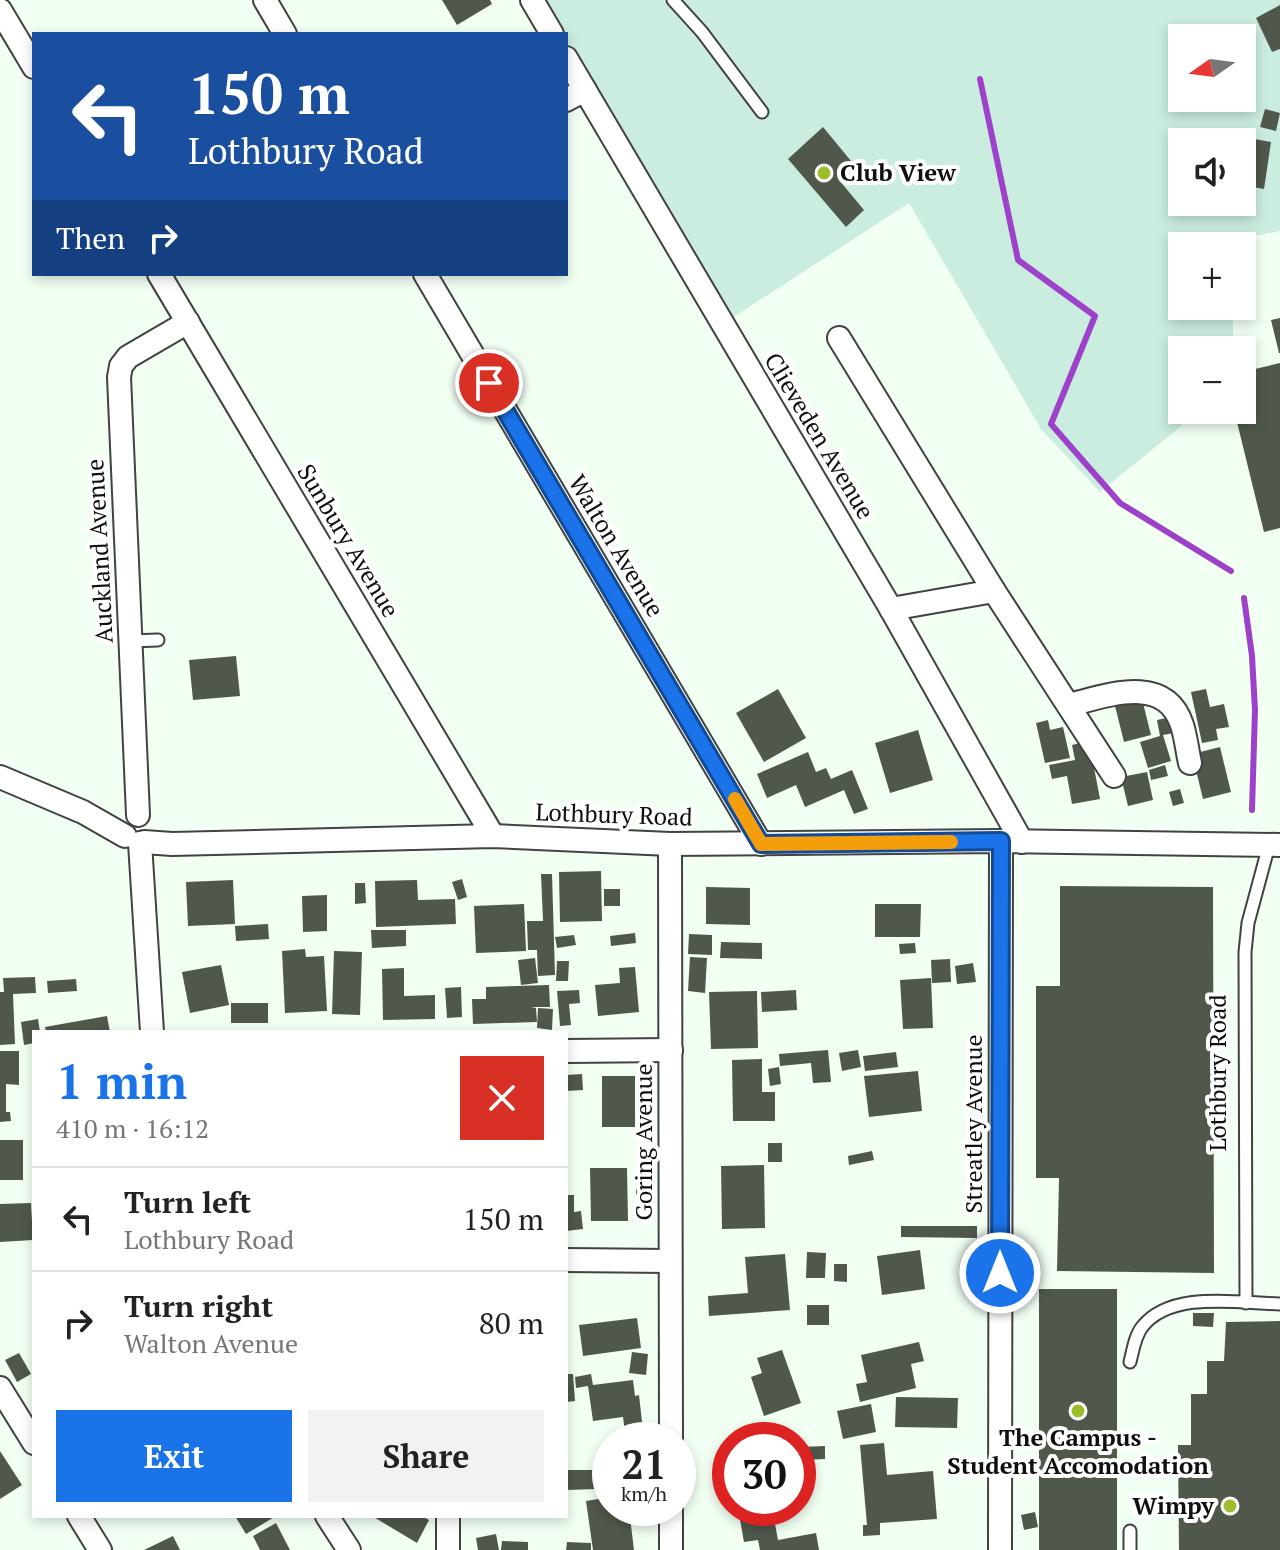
<!DOCTYPE html>
<html lang="en">
<head>
<meta charset="utf-8">
<style>
  :root { --surface:#fff; --page:#f2f2f2; --text:#222; --muted:#767676; --line:#e0e0e0; --accent:#1a73e8 }
  body { margin:0; font-family:"PT Serif",serif; background:var(--page); color:var(--text); height:100vh; display:flex; flex-direction:column; font-size:30px; white-space:nowrap }
  * { box-sizing:border-box; margin:0 }
  p { font-size:26px; color:var(--muted) }
  .icon { flex:none; width:44px; height:44px; fill:none; stroke:currentColor; stroke-width:2; stroke-linecap:round; stroke-linejoin:round }
  .map { position:relative; flex:1; overflow:hidden }
  .side { position:absolute; left:32px; top:1030px; width:536px; height:488px; display:flex; flex-direction:column; background:var(--surface); border-radius:0px; box-shadow:0 4px 12px #0003 }
  .side>* { flex:none }
  .guide { position:absolute; left:32px; top:32px; width:536px; height:244px; border-radius:0px; box-shadow:0 4px 12px #0003; background:#1a4fa0; color:#fff; overflow:hidden }
  .needle { width:52px; rotate:256deg }
  .tools { position:absolute; left:1168px; top:24px; display:grid; gap:16px }
  .tools a { display:grid; place-items:center; width:88px; height:88px; border-radius:0px; background:var(--surface); box-shadow:0 4px 12px #0003; font-size:40px }
  .speed { position:absolute; left:592px; top:1422px; display:flex; gap:16px; font-size:40px; font-weight:700; text-align:center }
  .speed>* { display:grid; place-content:center; width:104px; height:104px; border-radius:50%; background:var(--surface); box-shadow:0 4px 12px #0003; line-height:1 }
  .speed small { font-size:20px; font-weight:400 }
  .speed .limit { border:12px solid #d22; background:#fff; color:#111 }
  .pin { position:absolute; display:grid; place-items:center; width:68px; height:68px; color:#fff; margin:-34px; border:4px solid #fff; border-radius:50%; box-shadow:0 2px 8px #0007 }
  .me { position:absolute; width:88px; margin:-44px; rotate:0deg; stroke-linejoin:round; filter:drop-shadow(0 0 6px #0008) }
  .turn { display:flex; align-items:center; gap:28px; height:168px; padding:0 24px; font-size:36px }
  .turn .icon { width:104px; height:104px; stroke-width:2.5 }
  .turn b { display:block; font-size:56px; line-height:68px }
  .then { display:flex; align-items:center; height:76px; padding:0 24px; background:#0003; gap:16px; font-size:30px }
  .round { display:grid; place-items:center; flex:none; width:84px; height:84px; border-radius:0px; background:var(--page) }
  .overview { display:flex; align-items:center; justify-content:space-between; height:136px; padding:0 24px }
  h1 { font-size:48px; font-weight:700; line-height:60px; color:var(--accent) }
  .cta { display:flex; gap:16px; margin-top:auto; padding:16px 24px }
  .cta a { flex:1; height:92px; border-radius:0px; background:var(--accent); color:#fff; font-size:32px; font-weight:700; line-height:92px; text-align:center }
  .cta a+a { background:var(--page); color:var(--text) }
  ul { padding:0; list-style:none }
  li { display:flex; align-items:center; gap:24px; height:104px; padding:0 24px; border-top:2px solid var(--line) }
  li div { flex:1 }
  li b { display:block; font-size:30px }
  li em { font-style:normal }
  .map>svg:first-child { display:block }
  .pitch { fill:#cbede0; fill-rule:evenodd }
  .lines { fill:none; stroke-linecap:round; stroke-linejoin:round }
  .stream { stroke:#9d41ca; stroke-width:6 }
  .building { fill:#50584c }
  .lane-casing { stroke:#424242; stroke-width:15 }
  .street-casing { stroke:#424242; stroke-width:26 }
  .lane { stroke:#fff; stroke-width:11 }
  .street { stroke:#fff; stroke-width:22 }
  .route-casing { stroke:#114b97; stroke-width:20 }
  .route { stroke:#1a73e8; stroke-width:14 }
  .slow { stroke:#f59e0b; stroke-width:14 }
  .poi-dot { fill:#9cbd2a; stroke:#fff; stroke-width:3 }
  .labels { text-anchor:middle; stroke-width:8; stroke-linejoin:round; paint-order:stroke }
  .poi-label { font-size:24px; font-weight:bold; fill:#0f0f0f; stroke:#fff; text-anchor:start }
  .street-label { font-size:24px; fill:#0f0f0f; stroke:#fff }
</style>
</head>
<body>
<div class="map">
<svg width="1280" height="1550" viewBox="0 0 1280 1550">
  <rect width="100%" height="100%" fill="#f2fff3"/>
  <path class="pitch" d="M531,0H1280V231L1233,240V246H1182V306H1233V350H1182V410H1201L1100,492L1041,429L909,203L723,324L566,59V34H551ZM1182,38H1242V98H1182ZM1182,142H1242V202H1182Z"/>
  <g class="lines">
    <g class="stream">
      <polyline points="980,79 1018,260 1095,316 1051,424 1120,503 1231,571"/>
      <polyline points="1244,598 1252,656 1255,710 1252,810"/>
    </g>
  </g>
  <g class="building">
    <polygon points="442,0 490,0 492,4 457,25"/>
    <polygon points="1280,5 1280,49 1272,52 1256,18"/>
    <polygon points="1265,109 1280,113 1276,131 1260,127"/>
    <polygon points="823,127 856,167 839,180 864,210 846,227 788,159"/>
    <polygon points="1254,139 1271,142 1264,189 1247,186"/>
    <polygon points="1280,318 1280,353 1279,353 1271,320"/>
    <polygon points="1280,363 1280,528 1264,532 1234,410 1242,410 1242,372"/>
    <polygon points="236,656 240,696 193,700 189,660"/>
    <polygon points="778,689 806,738 764,762 736,713"/>
    <polygon points="1206,689 1210,707 1224,704 1229,727 1216,729 1218,740 1202,743 1191,692"/>
    <polygon points="1142,699 1151,735 1124,742 1115,706"/>
    <polygon points="1171,717 1174,733 1163,735 1171,761 1148,768 1140,742 1160,736 1157,720"/>
    <polygon points="1048,720 1050,730 1063,727 1070,758 1045,763 1036,723"/>
    <polygon points="918,730 933,780 890,793 875,743"/>
    <polygon points="1089,741 1100,799 1072,804 1067,776 1052,779 1049,765 1075,760 1072,745"/>
    <polygon points="1220,747 1231,792 1203,799 1192,754"/>
    <polygon points="808,752 816,772 826,768 831,779 852,770 868,809 854,814 844,790 805,807 796,785 767,798 757,774"/>
    <polygon points="1165,765 1168,776 1151,780 1149,770"/>
    <polygon points="1147,772 1153,800 1128,806 1121,777"/>
    <polygon points="1180,789 1184,803 1173,806 1169,792"/>
    <polygon points="601,871 602,921 560,922 559,872"/>
    <polygon points="541,874 552,874 555,975 538,976 537,950 528,950 527,921 543,921"/>
    <polygon points="462,879 467,897 458,900 452,882"/>
    <polygon points="233,880 235,924 188,926 186,882"/>
    <polygon points="417,880 418,900 455,899 456,924 376,927 375,881"/>
    <polygon points="355,883 365,883 366,903 355,904"/>
    <polygon points="1060,886 1213,887 1214,1273 1057,1271 1059,1178 1036,1178 1036,986 1060,986"/>
    <polygon points="706,887 750,888 750,925 706,924"/>
    <rect x="604" y="889" width="16" height="17"/>
    <polygon points="327,895 327,931 303,932 302,896"/>
    <polygon points="524,904 526,951 476,953 474,906"/>
    <polygon points="875,904 921,904 920,937 875,937"/>
    <polygon points="268,924 269,939 236,941 235,926"/>
    <polygon points="371,930 406,930 406,946 372,948"/>
    <polygon points="635,933 636,943 611,946 610,936"/>
    <polygon points="689,934 712,935 712,955 688,954"/>
    <polygon points="574,935 576,945 557,948 555,937"/>
    <polygon points="721,942 762,943 762,959 720,958"/>
    <polygon points="915,943 916,953 900,954 899,944"/>
    <polygon points="305,949 306,957 324,956 327,1011 285,1013 282,951"/>
    <polygon points="334,951 362,952 360,1015 332,1014"/>
    <polygon points="690,957 707,958 705,993 688,991"/>
    <polygon points="535,958 538,983 521,985 518,960"/>
    <polygon points="950,959 951,982 932,983 931,960"/>
    <polygon points="557,961 569,961 568,981 556,981"/>
    <polygon points="973,963 976,982 957,984 955,966"/>
    <polygon points="221,965 229,1005 190,1013 182,972"/>
    <polygon points="635,967 639,1012 598,1016 595,985 620,983 619,968"/>
    <polygon points="404,968 404,996 435,995 435,1019 383,1020 382,969"/>
    <polygon points="35,977 36,993 13,994 15,1044 0,1045 0,992 4,992 3,978"/>
    <polygon points="931,978 933,1028 903,1029 900,980"/>
    <polygon points="76,979 77,991 48,993 47,981"/>
    <polygon points="549,985 550,1007 531,1007 536,1008 537,1022 473,1024 472,999 486,999 486,987"/>
    <polygon points="461,987 462,1017 447,1018 445,988"/>
    <polygon points="579,990 580,1003 569,1004 571,1025 560,1026 557,991"/>
    <polygon points="796,990 797,1010 762,1012 761,992"/>
    <polygon points="757,991 758,1048 711,1049 709,992"/>
    <rect x="231" y="1003" width="37" height="20"/>
    <polygon points="538,1008 553,1009 552,1030 537,1028"/>
    <polygon points="107,1016 110,1032 46,1032 45,1027"/>
    <polygon points="38,1019 40,1032 34,1032 34,1043 24,1045 21,1022"/>
    <polygon points="828,1050 831,1082 813,1083 811,1063 780,1066 779,1054"/>
    <polygon points="858,1050 861,1067 842,1071 839,1053"/>
    <polygon points="0,1051 19,1051 19,1085 6,1084 6,1112 10,1112 11,1121 0,1122"/>
    <polygon points="896,1052 898,1067 865,1071 863,1056"/>
    <polygon points="762,1059 762,1092 775,1092 775,1121 733,1121 732,1060"/>
    <polygon points="779,1067 781,1084 770,1086 768,1069"/>
    <polygon points="918,1071 922,1111 869,1117 864,1076"/>
    <polygon points="582,1074 583,1090 566,1091 566,1075"/>
    <rect x="602" y="1076" width="33" height="51"/>
    <rect x="0" y="1140" width="23" height="40"/>
    <rect x="768" y="1143" width="14" height="19"/>
    <polygon points="872,1151 874,1160 849,1165 848,1156"/>
    <polygon points="764,1165 765,1228 722,1229 721,1166"/>
    <polygon points="590,1168 627,1168 628,1221 591,1221"/>
    <polygon points="636,1175 653,1176 653,1195 636,1195"/>
    <polygon points="566,1195 574,1195 574,1212 581,1211 583,1229 566,1231"/>
    <polygon points="31,1203 33,1240 0,1242 0,1204"/>
    <polygon points="901,1226 977,1226 977,1238 901,1237"/>
    <polygon points="920,1250 925,1289 882,1295 877,1256"/>
    <polygon points="807,1252 826,1253 825,1278 806,1278"/>
    <polygon points="785,1254 790,1310 709,1316 708,1296 748,1293 745,1257"/>
    <polygon points="834,1264 847,1264 847,1282 834,1281"/>
    <rect x="1039" y="1289" width="78" height="261"/>
    <rect x="807" y="1305" width="22" height="20"/>
    <polygon points="1193,1313 1214,1313 1213,1327 1193,1326"/>
    <polygon points="637,1318 641,1348 583,1356 579,1325"/>
    <polygon points="1280,1321 1280,1550 1179,1550 1178,1445 1191,1445 1191,1394 1207,1394 1207,1361 1224,1361 1226,1322"/>
    <polygon points="919,1342 924,1361 911,1364 916,1388 860,1402 856,1384 867,1382 861,1355"/>
    <polygon points="782,1350 801,1403 764,1416 751,1377 762,1373 757,1358"/>
    <polygon points="632,1352 648,1354 646,1375 629,1373"/>
    <polygon points="19,1353 31,1374 17,1382 5,1360"/>
    <polygon points="566,1374 573,1374 575,1401 566,1402"/>
    <polygon points="591,1374 593,1385 633,1380 635,1396 639,1395 644,1440 626,1440 623,1417 593,1421 588,1386 576,1388 575,1377"/>
    <polygon points="896,1397 958,1398 957,1428 895,1427"/>
    <polygon points="871,1404 876,1432 843,1439 837,1411"/>
    <polygon points="884,1443 887,1475 933,1471 937,1519 880,1523 880,1535 863,1536 863,1525 867,1525 860,1445"/>
    <polygon points="825,1446 825,1459 800,1460 800,1447"/>
    <polygon points="0,1451 22,1485 0,1499"/>
    <polygon points="566,1470 596,1470 597,1489 566,1490"/>
    <polygon points="610,1497 610,1508 621,1508 623,1518 630,1517 634,1550 593,1550 586,1501"/>
    <polygon points="738,1508 772,1508 778,1540 816,1533 819,1550 760,1550 758,1540 744,1542"/>
    <polygon points="1035,1512 1038,1527 1024,1530 1021,1515"/>
    <polygon points="235,1516 276,1516 246,1534"/>
    <polygon points="372,1516 422,1516 429,1520 417,1543"/>
    <polygon points="276,1523 290,1550 260,1550 253,1536"/>
    <polygon points="496,1534 499,1550 478,1550 476,1538"/>
    <polygon points="173,1536 180,1550 144,1550"/>
    <polygon points="502,1541 528,1542 528,1550 501,1550"/>
    <polygon points="567,1542 591,1543 591,1550 566,1550"/>
  </g>
  <g class="lines">
    <defs>
      <g id="lane">
        <polyline points="673,0 702,32 762,112"/>
        <polyline points="130,641 158,640"/>
        <polyline points="1246,1303 1245,952 1248,923 1269,845"/>
        <path d="M1130,1362C1133,1350 1135,1336 1142,1327C1171,1290 1238,1303 1280,1304"/>
        <polyline points="1130,1531 1130,1550"/>
      </g>
      <g id="street">
        <polyline points="265,0 285,34"/>
        <polyline points="532,0 552,34"/>
        <polyline points="0,10 34,67"/>
        <polyline points="566,58 891,609 1022,842"/>
        <polyline points="566,100 585,90"/>
        <polyline points="159,274 493,836"/>
        <polyline points="425,274 761,844"/>
        <polyline points="839,338 994,591 1114,776"/>
        <polyline points="891,609 994,591"/>
        <path d="M1069,705C1106,696 1165,673 1182,725C1186,737 1187,750 1190,763"/>
        <polyline points="0,777 83,812 125,836"/>
        <polyline points="138,815 119,377 121,366 128,357 188,322"/>
        <polyline points="144,842 172,844 493,836 670,844 1001,841 1280,845"/>
        <polyline points="140,843 152,1032"/>
        <polyline points="670,844 671,1440"/>
        <polyline points="566,1051 671,1050"/>
        <polyline points="566,1260 670,1261"/>
        <polyline points="0,1388 34,1443"/>
        <polyline points="671,1508 671,1550"/>
        <polyline points="79,1516 100,1550"/>
        <polyline points="327,1516 349,1550"/>
        <polyline points="448,1516 448,1550"/>
        <polyline points="1000,1550 1001,841"/>
      </g>
    </defs>
    <use href="#lane" class="lane-casing"/>
    <use href="#street" class="street-casing"/>
    <use href="#lane" class="lane"/>
    <use href="#street" class="street"/>
  </g>
  <g class="lines">
    <defs>
      <polyline id="route" points="489,383 761,844 1001,841 1000,1273"/>
    </defs>
    <use href="#route" class="route-casing"/>
    <use href="#route" class="route"/>
    <polyline class="slow" points="735,799 761,844 951,842"/>
  </g>
  <g class="poi-dot">
    <circle cx="824" cy="173" r="8"/>
    <circle cx="1078" cy="1411" r="8"/>
    <circle cx="1230" cy="1506" r="8"/>
  </g>
  <g class="labels">
    <g class="poi-label">
      <text x="840" y="181">Club View</text>
      <text x="1078" y="1446" text-anchor="middle">The Campus -<tspan x="1078" dy="28">Student Accomodation</tspan></text>
      <text x="1214" y="1514" text-anchor="end">Wimpy</text>
    </g>
    <g class="street-label">
      <text transform="translate(819 436) rotate(59)" y="8">Clieveden Avenue</text>
      <text transform="translate(348 541) rotate(59)" y="8">Sunbury Avenue</text>
      <text transform="translate(616 546) rotate(59)" y="8">Walton Avenue</text>
      <text transform="translate(100 551) rotate(-93)" y="8">Auckland Avenue</text>
      <text transform="translate(614 815) rotate(2)" y="8">Lothbury Road</text>
      <text transform="translate(1218 1073) rotate(-90)" y="8">Lothbury Road</text>
      <text transform="translate(974 1124) rotate(-90)" y="8">Streatley Avenue</text>
      <text transform="translate(644 1142) rotate(-90)" y="8">Goring Avenue</text>
    </g>
  </g>
</svg>
<div class="tools">
<a><svg class="needle" viewBox="-14 -14 28 28"><path d="M0-13l5 13h-10z" fill="#e53935"/><path d="M0 13l5-13h-10z" fill="#767676"/></svg></a>
<a><svg class="icon" aria-label="sound" viewBox="0 0 24 24"><path d="M4 9h4l5-4v14l-5-4H4zM17 9q2 3 0 6"/></svg></a>
<a>+</a>
<a>−</a>
</div>
<div class="speed"><div>21<small>km/h</small></div><div class="limit">30</div></div>
<div class="pin" style="left:489px;top:383px;background:#d93025"><svg class="icon" aria-label="arrive" viewBox="0 0 24 24"><path d="M6 21V4h12l-3 4 3 4H6"/></svg></div>
<svg class="me" style="left:1000px;top:1273px" viewBox="-20 -20 40 40"><circle r="17" fill="#1a73e8" stroke="#fff" stroke-width="3"/><path d="M0-11L8 9 0 5-8 9z" fill="#fff"/></svg>
<div class="guide">
<div class="turn"><svg class="icon" aria-label="left" viewBox="0 0 24 24"><path d="M17 20v-9H6M10 6l-5 5 5 5"/></svg><div><b>150 m</b>Lothbury Road</div></div>
<div class="then">Then<svg class="icon" aria-label="right" viewBox="0 0 24 24"><path d="M7 20v-9h11M14 6l5 5-5 5"/></svg></div>
</div>
<section class="side">
<div class="overview"><div><h1>1 min</h1><p>410 m · 16:12</p></div><a class="round" style="background:#d93025;color:#fff"><svg class="icon" aria-label="close" viewBox="0 0 24 24"><path d="M6 6l12 12M18 6L6 18"/></svg></a></div>
<ul>
<li><svg class="icon" aria-label="left" viewBox="0 0 24 24"><path d="M17 20v-9H6M10 6l-5 5 5 5"/></svg><div><b>Turn left</b><p>Lothbury Road</p></div><em>150 m</em></li>
<li><svg class="icon" aria-label="right" viewBox="0 0 24 24"><path d="M7 20v-9h11M14 6l5 5-5 5"/></svg><div><b>Turn right</b><p>Walton Avenue</p></div><em>80 m</em></li>
</ul>
<div class="cta"><a>Exit</a><a>Share</a></div>
</section>
</div>
</body>
</html>
